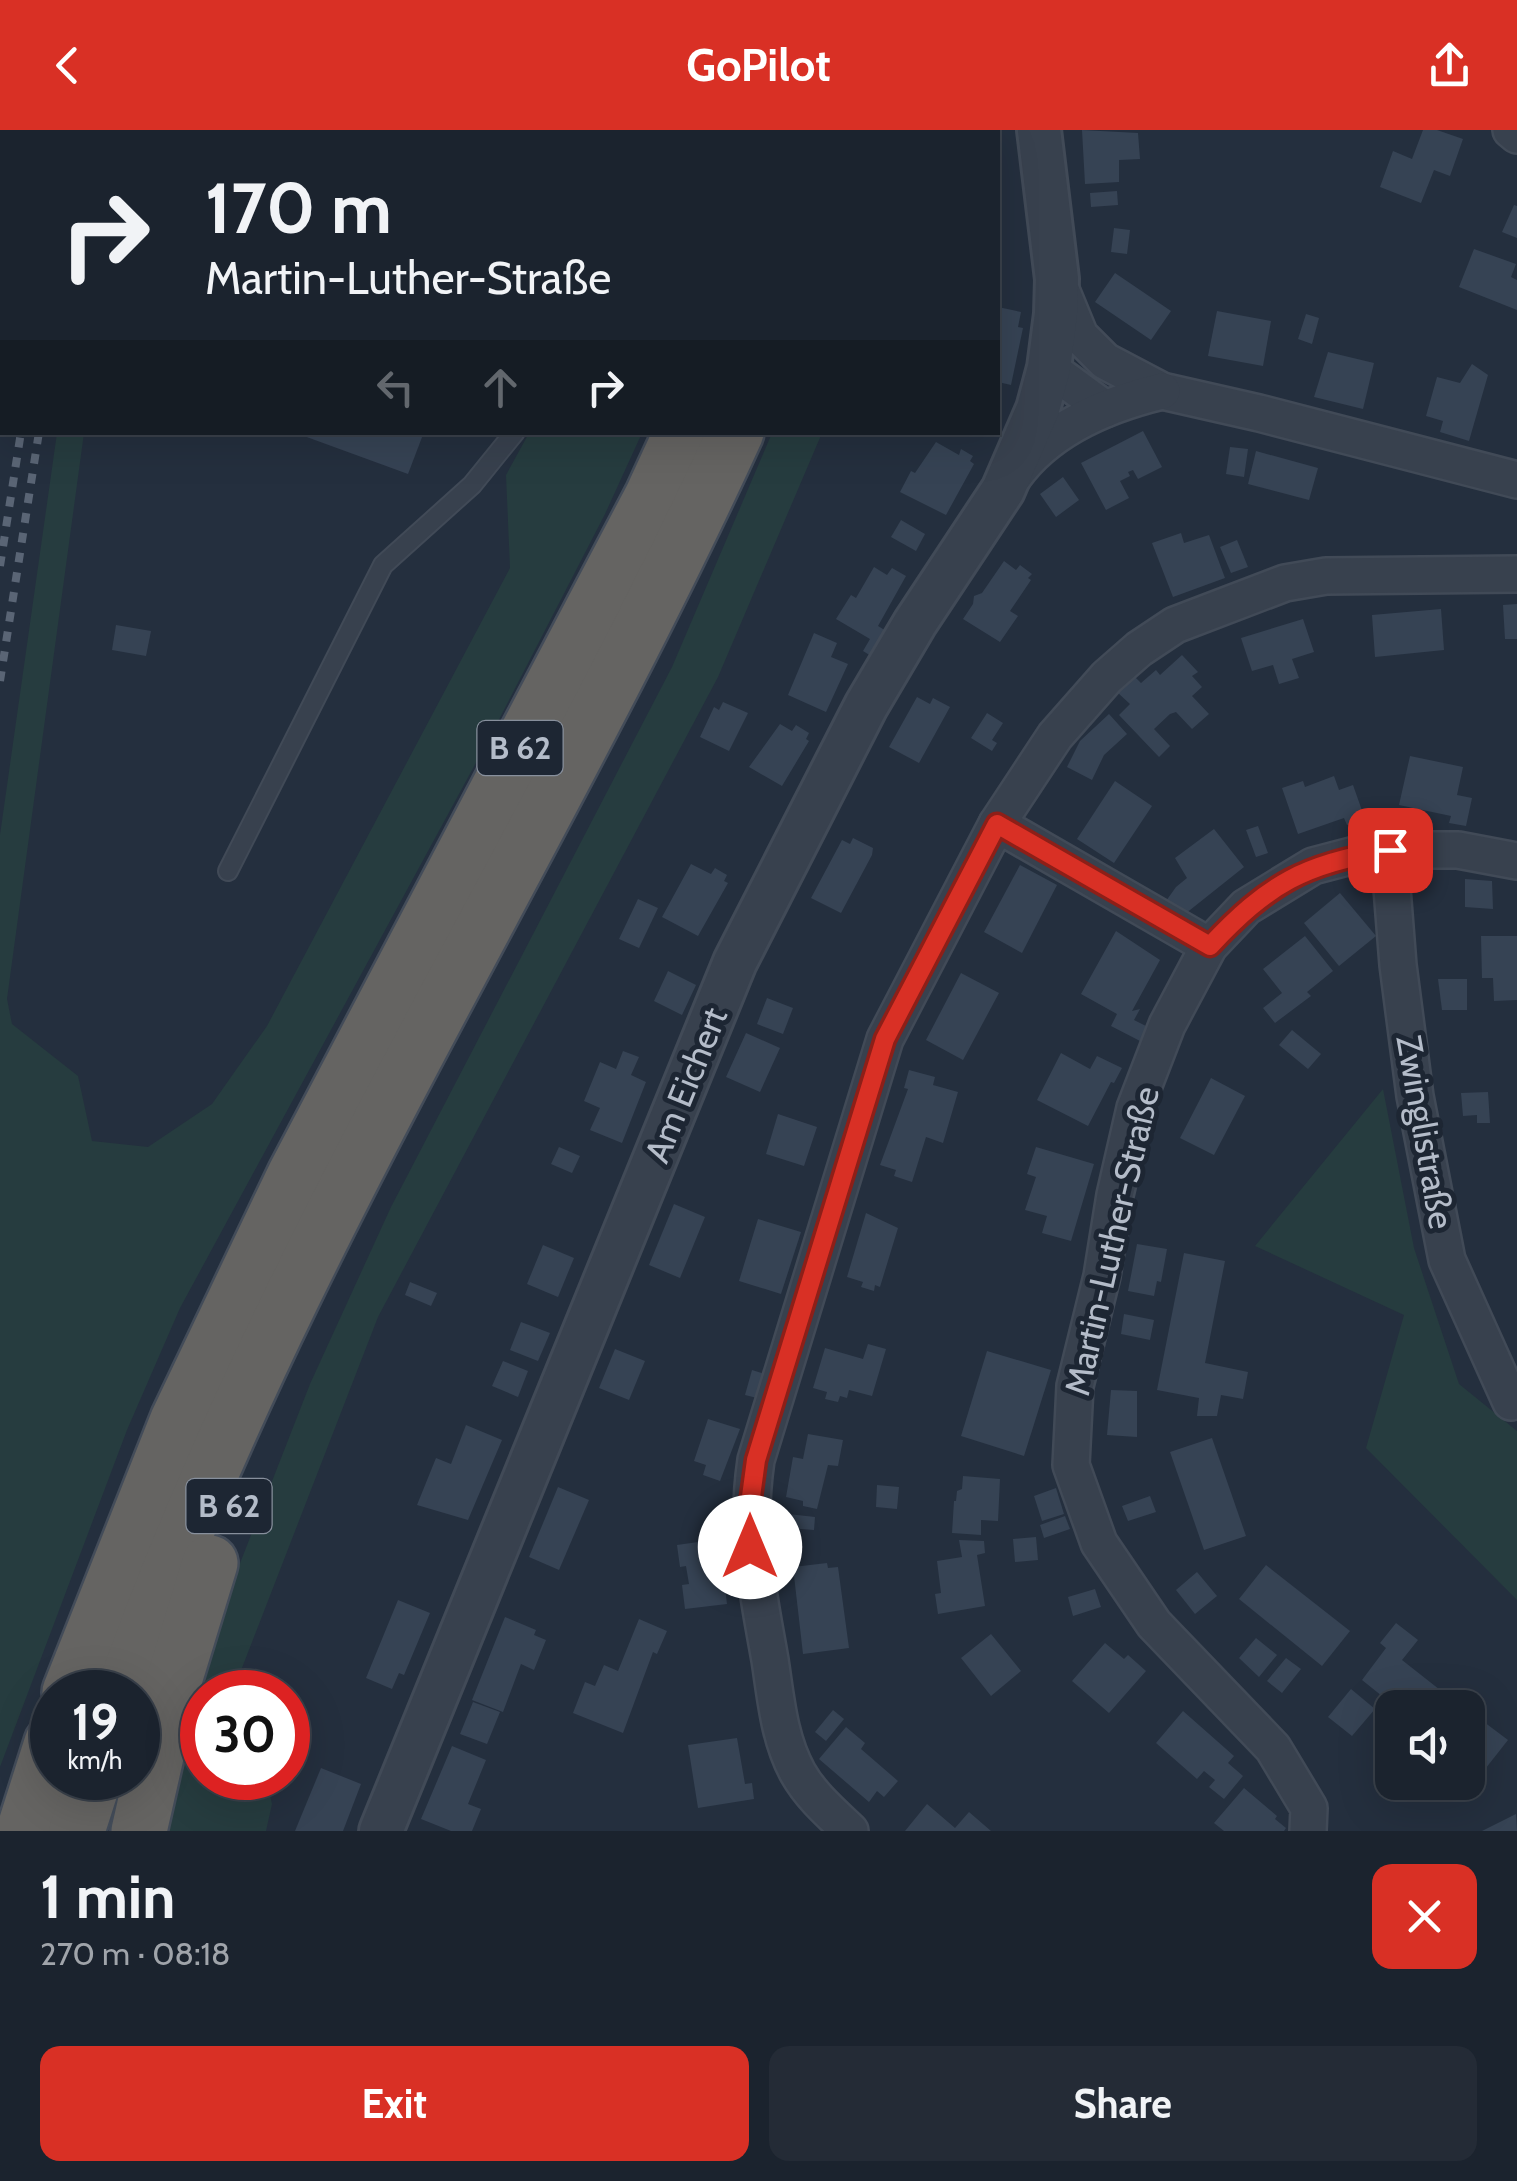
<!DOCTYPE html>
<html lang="en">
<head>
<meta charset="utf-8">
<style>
  :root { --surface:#1b232e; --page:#242b36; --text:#f1f3f6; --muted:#a0a4aa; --line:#39404a; --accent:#d93025 }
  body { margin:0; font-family:Cabin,sans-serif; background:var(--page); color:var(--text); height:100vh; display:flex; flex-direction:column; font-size:38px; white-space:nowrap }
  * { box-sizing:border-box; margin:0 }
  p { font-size:32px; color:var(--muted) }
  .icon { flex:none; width:55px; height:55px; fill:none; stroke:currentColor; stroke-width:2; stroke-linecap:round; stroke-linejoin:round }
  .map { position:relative; height:1701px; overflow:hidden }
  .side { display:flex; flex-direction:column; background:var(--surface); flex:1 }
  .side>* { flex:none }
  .banner { position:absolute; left:0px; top:0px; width:1000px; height:305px; box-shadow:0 10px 40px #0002,0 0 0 2px var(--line); background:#1b232e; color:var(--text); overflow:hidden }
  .buttons { position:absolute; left:1375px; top:1560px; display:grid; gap:20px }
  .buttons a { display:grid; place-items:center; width:110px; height:110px; border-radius:20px; background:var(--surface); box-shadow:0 10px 40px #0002,0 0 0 2px var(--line); font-size:50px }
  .speed { position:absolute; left:30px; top:1540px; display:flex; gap:20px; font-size:50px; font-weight:700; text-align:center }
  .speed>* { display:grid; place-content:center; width:130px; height:130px; border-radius:50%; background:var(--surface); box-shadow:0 10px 40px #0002,0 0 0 2px var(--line); line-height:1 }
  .speed small { font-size:25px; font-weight:400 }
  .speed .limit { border:15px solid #d22; background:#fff; color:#111 }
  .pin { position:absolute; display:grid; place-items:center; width:85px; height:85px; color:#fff; margin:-42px; border-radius:20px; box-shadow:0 5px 15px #0006 }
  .me { position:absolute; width:110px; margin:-55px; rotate:0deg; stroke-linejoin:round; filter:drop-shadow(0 0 8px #0008) }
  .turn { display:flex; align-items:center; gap:35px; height:210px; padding:0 40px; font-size:45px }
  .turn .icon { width:130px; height:130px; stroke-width:2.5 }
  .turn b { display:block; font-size:70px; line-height:85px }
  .lanes { display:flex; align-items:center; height:95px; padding:0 40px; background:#0003; justify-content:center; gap:50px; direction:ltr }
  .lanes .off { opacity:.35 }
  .round { display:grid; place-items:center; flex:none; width:105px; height:105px; border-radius:20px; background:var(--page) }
  .overview { display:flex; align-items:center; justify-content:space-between; height:170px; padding:0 40px }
  h1 { font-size:60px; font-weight:700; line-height:75px }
  .primary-button { display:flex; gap:20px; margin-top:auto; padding:20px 40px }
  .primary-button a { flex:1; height:115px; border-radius:20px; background:var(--accent); color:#fff; font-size:40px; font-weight:700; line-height:115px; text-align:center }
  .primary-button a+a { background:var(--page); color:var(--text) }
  header { display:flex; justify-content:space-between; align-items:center; height:130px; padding:0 40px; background:var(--accent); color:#fff; font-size:45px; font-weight:700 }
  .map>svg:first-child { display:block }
  .green { fill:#263c3f }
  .building { fill:#364354 }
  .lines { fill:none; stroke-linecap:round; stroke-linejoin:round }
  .service-casing { stroke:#414a57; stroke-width:22 }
  .minor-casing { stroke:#414a57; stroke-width:40 }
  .tertiary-casing { stroke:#414a57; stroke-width:48 }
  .trunk-casing { stroke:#434c59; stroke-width:60 }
  .path { stroke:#3f5557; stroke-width:5; stroke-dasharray:8 8; stroke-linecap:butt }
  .service { stroke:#38414e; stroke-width:18 }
  .minor { stroke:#38414e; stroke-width:35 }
  .tertiary { stroke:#38414e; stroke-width:42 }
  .trunk { stroke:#656462; stroke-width:55 }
  .rail { stroke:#5a6575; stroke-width:8; stroke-dasharray:10 10; stroke-linecap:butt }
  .route-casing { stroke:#8d1f18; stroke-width:25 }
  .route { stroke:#d93025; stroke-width:18 }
  .labels { text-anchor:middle; stroke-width:10; stroke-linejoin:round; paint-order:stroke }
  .shield { fill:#1d2633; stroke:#878f9c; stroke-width:2.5 }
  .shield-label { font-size:32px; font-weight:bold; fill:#b4bcc9 }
  .street-label { font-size:35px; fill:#b4bcc9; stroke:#1d2633 }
</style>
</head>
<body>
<header><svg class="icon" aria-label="back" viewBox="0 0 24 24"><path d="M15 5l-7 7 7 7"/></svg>GoPilot<svg class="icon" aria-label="share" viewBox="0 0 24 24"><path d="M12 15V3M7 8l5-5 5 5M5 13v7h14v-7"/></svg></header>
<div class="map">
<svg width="1517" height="1701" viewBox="0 0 1517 1701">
  <rect width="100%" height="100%" fill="#242f3e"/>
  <g class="green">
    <polygon points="57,303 84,303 7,869 12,894 78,946 92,1011 148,1017 212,974 267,896 510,438 506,345 529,303 642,303 605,384 491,605 180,1178 127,1300 0,1637 0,705"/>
    <polygon points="772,303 822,303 718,547 378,1187 240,1543 245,1562 202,1562 202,1648 266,1648 272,1674 266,1701 162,1701 203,1528 310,1254 391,1077 672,537"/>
    <polygon points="1383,959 1414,1118 1459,1254 1517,1301 1517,1470 1366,1318 1404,1185 1255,1116"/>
  </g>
  <g class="building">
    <polygon points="1082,0 1138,3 1140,29 1119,30 1119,52 1085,54"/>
    <polygon points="1423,0 1437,0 1463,9 1450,46 1434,40 1421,73 1380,57 1393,21 1412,29"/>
    <polygon points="1117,61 1118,75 1091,77 1090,63"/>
    <polygon points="1514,75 1517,76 1517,108 1502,102"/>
    <polygon points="1114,98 1130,100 1127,124 1111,122"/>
    <polygon points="1474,119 1516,134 1511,147 1517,150 1517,180 1459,157"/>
    <polygon points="1115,143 1171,181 1151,210 1095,172"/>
    <polygon points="998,177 1021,182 1018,197 1023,198 1011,255 998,252"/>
    <polygon points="1217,181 1271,191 1263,236 1208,226"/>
    <polygon points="1306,184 1319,188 1312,214 1298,209"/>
    <polygon points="1328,222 1374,233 1363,279 1314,267"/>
    <polygon points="1472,234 1488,245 1469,311 1440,302 1443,291 1426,286 1437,247 1460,253"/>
    <polygon points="1143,301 1162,337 1138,349 1133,340 1128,342 1130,346 1120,351 1129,368 1106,380 1081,333"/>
    <polygon points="293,302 424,302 408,344"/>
    <polygon points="936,312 959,325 961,319 973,326 970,331 974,334 946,385 900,362 911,341 915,343"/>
    <polygon points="1230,317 1248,319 1244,347 1226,344"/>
    <polygon points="1256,321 1318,338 1309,370 1248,354"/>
    <polygon points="1063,347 1079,370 1056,387 1040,364"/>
    <polygon points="901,390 925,404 916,421 891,407"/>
    <polygon points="1181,403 1184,413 1209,405 1225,448 1173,467 1152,413"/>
    <polygon points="1237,410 1248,437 1231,443 1220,417"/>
    <polygon points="1004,431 1016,440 1020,435 1032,444 1028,448 1031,450 1010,481 1018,486 1000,512 963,489 973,474 974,466 982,463"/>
    <polygon points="874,437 887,445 892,438 906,446 878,496 891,504 876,529 863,521 870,509 836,489 851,465 856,468"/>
    <polygon points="1517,474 1517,509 1505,509 1503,475"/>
    <polygon points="1441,479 1444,520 1375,527 1372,485"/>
    <polygon points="1303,489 1314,522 1292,529 1299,548 1279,554 1273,535 1252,541 1241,508"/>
    <polygon points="116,495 151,501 146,526 112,520"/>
    <polygon points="814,503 837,513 831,527 848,534 826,582 788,565"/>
    <polygon points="1182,525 1198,542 1192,546 1202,557 1192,566 1209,584 1192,599 1176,582 1170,584 1154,599 1170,616 1159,627 1119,585 1130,574 1117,562 1134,546 1141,553 1156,540 1160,545"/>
    <polygon points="917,567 930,574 933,568 950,577 919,633 889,617"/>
    <polygon points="723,572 748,583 729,621 700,607 714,577 719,580"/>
    <polygon points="987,583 1003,593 992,610 997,613 992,621 971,608"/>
    <polygon points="1109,584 1127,604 1104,625 1092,650 1067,637 1080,611"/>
    <polygon points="780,594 792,601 796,595 809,603 806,609 809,611 782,656 749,637"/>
    <polygon points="1410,626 1463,637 1457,665 1472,668 1466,696 1449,693 1451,686 1399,675"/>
    <polygon points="1334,646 1339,660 1353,655 1365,689 1347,695 1344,688 1298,704 1282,658 1303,651 1305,657"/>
    <polygon points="1115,651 1152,676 1114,733 1077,709"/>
    <polygon points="1258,696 1268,723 1256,727 1246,700"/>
    <polygon points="1214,699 1244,737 1185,784 1166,771 1176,757 1187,748 1175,728"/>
    <polygon points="853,708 873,718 872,725 841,783 811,768 842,710 850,714"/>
    <polygon points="691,734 711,744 715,738 727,745 724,751 728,753 698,806 662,787"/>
    <polygon points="1020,735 1057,755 1022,823 984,802"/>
    <polygon points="1465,749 1492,751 1493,779 1465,777"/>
    <polygon points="1340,763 1376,806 1339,836 1304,793"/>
    <polygon points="638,769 658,778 639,818 619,809"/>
    <polygon points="1116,801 1160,830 1132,881 1140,879 1134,890 1148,897 1140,911 1111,896 1117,884 1081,864"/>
    <polygon points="1305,806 1333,841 1307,862 1311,866 1275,893 1263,878 1282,863 1263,839"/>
    <polygon points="1481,806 1517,806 1517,870 1494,871 1493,848 1482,848"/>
    <polygon points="668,841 696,855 682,885 654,871"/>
    <polygon points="961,843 999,863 963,930 926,910"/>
    <polygon points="1438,849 1467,849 1467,880 1442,880"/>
    <polygon points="767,868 793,878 783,904 757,894"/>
    <polygon points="1292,900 1321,924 1308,939 1279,915"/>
    <polygon points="746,903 780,918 760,962 726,947"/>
    <polygon points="623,921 639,927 631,945 646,952 622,1013 590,1000 600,978 584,971 600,932 616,939"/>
    <polygon points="1061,923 1090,939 1097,926 1122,938 1114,953 1111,952 1088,996 1037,970"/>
    <polygon points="909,940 935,947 933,955 958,962 943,1013 926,1007 912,1052 894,1046 896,1040 880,1035 908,959 904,958"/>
    <polygon points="1211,948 1245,966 1214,1025 1180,1008"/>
    <polygon points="1488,962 1490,993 1477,993 1477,985 1463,986 1461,963"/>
    <polygon points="778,984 817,997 804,1036 766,1024"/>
    <polygon points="559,1017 580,1026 572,1043 551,1034"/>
    <polygon points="1036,1017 1094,1034 1071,1111 1042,1103 1047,1086 1025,1080 1036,1047 1027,1044"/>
    <polygon points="674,1074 705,1087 680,1148 649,1135"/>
    <polygon points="866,1083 898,1098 880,1157 875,1155 874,1161 861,1157 863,1152 847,1147"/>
    <polygon points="758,1089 801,1102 781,1164 739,1151"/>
    <polygon points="1137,1114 1167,1119 1161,1152 1157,1151 1154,1166 1128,1161"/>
    <polygon points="543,1115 574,1128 558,1167 527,1154"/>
    <polygon points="1184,1123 1225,1131 1205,1233 1248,1242 1243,1269 1221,1265 1217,1286 1197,1286 1199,1268 1157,1260"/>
    <polygon points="410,1152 437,1163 431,1176 405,1165"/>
    <polygon points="1124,1184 1154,1190 1150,1210 1121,1204"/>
    <polygon points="521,1192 550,1203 538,1231 510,1220"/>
    <polygon points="868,1214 886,1219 872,1266 849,1260 847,1268 840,1266 838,1272 825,1269 827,1262 813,1258 825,1218 863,1229"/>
    <polygon points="615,1219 645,1231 629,1270 599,1258"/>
    <polygon points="987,1221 1051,1240 1024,1326 961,1306"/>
    <polygon points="503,1231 528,1241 518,1267 492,1256"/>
    <polygon points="752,1240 765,1244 757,1268 745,1265"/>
    <polygon points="1111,1260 1137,1261 1137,1307 1107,1305"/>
    <polygon points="708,1289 740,1299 720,1351 703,1345 706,1335 694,1331"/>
    <polygon points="466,1295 502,1310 468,1390 417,1375 436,1328 451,1334"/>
    <polygon points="808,1304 843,1310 838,1336 828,1335 817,1379 803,1376 803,1371 786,1367 793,1327 803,1329"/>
    <polygon points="1212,1308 1246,1406 1204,1420 1170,1322"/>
    <polygon points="963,1346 1000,1349 998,1391 981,1390 981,1405 952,1403 954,1371 956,1371 957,1361 962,1359"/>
    <polygon points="877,1355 899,1357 897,1379 876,1377"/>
    <polygon points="558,1357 589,1370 559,1440 529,1427"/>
    <polygon points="1056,1358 1064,1384 1042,1391 1034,1366"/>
    <polygon points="1150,1366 1156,1382 1128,1391 1122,1376"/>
    <polygon points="788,1384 815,1387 814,1400 787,1398"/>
    <polygon points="1065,1386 1070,1399 1044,1408 1040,1395"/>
    <polygon points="1036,1407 1038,1430 1015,1432 1013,1409"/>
    <polygon points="719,1409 727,1474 685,1479 682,1455 689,1454 686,1436 680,1437 677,1415"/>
    <polygon points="959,1410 984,1411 985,1423 977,1425 985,1476 938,1484 935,1464 941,1463 937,1431 962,1427"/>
    <polygon points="827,1433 828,1438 838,1437 849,1518 803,1524 793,1437"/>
    <polygon points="1266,1435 1350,1501 1322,1536 1239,1469"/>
    <polygon points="1197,1442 1217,1466 1195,1484 1176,1460"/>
    <polygon points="1095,1459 1101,1477 1073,1486 1068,1467"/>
    <polygon points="398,1470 430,1483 404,1545 399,1543 392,1559 366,1548"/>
    <polygon points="505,1487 536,1500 534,1505 546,1510 534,1540 521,1534 503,1582 472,1570"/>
    <polygon points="639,1489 667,1501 657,1524 653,1522 623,1603 573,1583 585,1552 595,1556 604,1535 618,1541"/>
    <polygon points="1396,1493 1418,1510 1402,1530 1463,1578 1397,1578 1362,1550 1386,1518 1380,1513"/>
    <polygon points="991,1504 1021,1541 991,1566 961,1528"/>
    <polygon points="1256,1508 1277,1525 1259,1547 1239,1528"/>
    <polygon points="1105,1513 1124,1529 1128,1525 1146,1541 1109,1583 1072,1551"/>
    <polygon points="1286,1528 1301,1539 1282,1563 1267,1551"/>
    <polygon points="1351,1559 1375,1579 1352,1606 1328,1587"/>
    <polygon points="473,1572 500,1582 487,1614 460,1604"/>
    <polygon points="833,1580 844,1589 826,1611 815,1602"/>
    <polygon points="1468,1580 1508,1610 1482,1643 1468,1631"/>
    <polygon points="1183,1581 1234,1626 1228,1633 1243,1646 1224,1669 1209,1657 1215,1650 1204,1641 1197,1649 1156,1613"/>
    <polygon points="846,1597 865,1613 861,1619 898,1651 884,1667 877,1661 869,1672 819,1629"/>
    <polygon points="737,1608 745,1654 752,1653 754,1669 698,1678 688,1615"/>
    <polygon points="452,1616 486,1630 468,1674 481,1679 472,1701 451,1701 421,1689"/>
    <polygon points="321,1638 361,1654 343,1701 295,1701"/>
    <polygon points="1244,1658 1277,1686 1275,1689 1286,1698 1284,1701 1224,1701 1214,1693"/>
    <polygon points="927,1674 955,1698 969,1682 991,1701 905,1701"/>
    <polygon points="1516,1684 1517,1701 1482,1701"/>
  </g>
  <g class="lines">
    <defs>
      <g id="service">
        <polyline points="294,2 295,0"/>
        <polyline points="676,2 678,0"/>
        <polyline points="228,741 383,435 472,355 515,302"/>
      </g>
      <g id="minor">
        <polyline points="1511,0 1517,5"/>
        <polyline points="1059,155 1080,206 1105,231 1162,261 1259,283 1517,350"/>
        <polyline points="1049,238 1105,279"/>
        <path d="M1014,346C1048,299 1108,274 1162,261"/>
        <polyline points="997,694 1209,816"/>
        <polyline points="1389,720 1398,835 1415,966 1447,1130 1511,1272"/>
        <path d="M850,1701C831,1683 811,1666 798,1643C779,1609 776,1569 770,1530C757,1456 745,1406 756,1330L885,909L997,694L1055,606L1107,547L1139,519L1175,495L1285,453L1326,446L1517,444"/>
        <polyline points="1308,1701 1309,1678 1273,1618 1154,1494 1099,1413 1071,1335 1075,1256 1102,1146 1115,1065 1135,978 1167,895 1209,816 1246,777 1313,736 1351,726 1389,720 1458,720 1517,731"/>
      </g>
      <polyline id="tertiary" points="381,1701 735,832 866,576 915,493 1003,360 1038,279 1049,238 1056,184 1057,149 1039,0"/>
      <g id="trunk">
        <polyline points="801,2 802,0"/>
        <polyline points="852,2 853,0"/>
        <polyline points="70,1562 178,1290 295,1045 652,367 682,302"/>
        <path d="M124,1562C280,1120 541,727 736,302"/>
        <polyline points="24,1701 52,1613"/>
        <polyline points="77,1701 94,1648"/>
        <polyline points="139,1701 170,1564 210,1433"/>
      </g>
    </defs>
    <use href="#service" class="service-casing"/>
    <use href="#minor" class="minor-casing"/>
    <use href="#tertiary" class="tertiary-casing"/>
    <use href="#trunk" class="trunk-casing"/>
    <g class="path">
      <polyline points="26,2 26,0"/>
      <polyline points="0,137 2,126"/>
    </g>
    <use href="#service" class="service"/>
    <use href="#minor" class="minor"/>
    <use href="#tertiary" class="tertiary"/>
    <use href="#trunk" class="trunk"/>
    <g class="rail">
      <polyline points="69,2 69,0"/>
      <polyline points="87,2 87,0"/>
      <polyline points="0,436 21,302"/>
      <polyline points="0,551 39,302"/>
    </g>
  </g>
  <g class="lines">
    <defs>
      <path id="route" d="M750,1417V1374L756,1330L885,909L997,694L1210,816C1268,754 1305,733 1390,720"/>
    </defs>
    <use href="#route" class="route-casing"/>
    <use href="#route" class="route"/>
  </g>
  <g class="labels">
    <g class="shield">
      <rect x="477.5" y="591" width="85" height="54" rx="8"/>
      <rect x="186.5" y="1349" width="85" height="54" rx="8"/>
    </g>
    <g class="shield-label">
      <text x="520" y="629">B 62</text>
      <text x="229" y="1387">B 62</text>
    </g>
    <g class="street-label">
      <text transform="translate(686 955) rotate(-68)" y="12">Am Eichert</text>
      <text transform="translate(1425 1002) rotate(80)" y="12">Zwinglistraße</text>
      <text transform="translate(1112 1111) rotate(-77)" y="12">Martin-Luther-Straße</text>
    </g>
  </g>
</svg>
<div class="buttons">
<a><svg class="icon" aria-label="sound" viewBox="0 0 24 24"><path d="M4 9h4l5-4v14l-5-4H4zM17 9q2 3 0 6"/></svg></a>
</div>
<div class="speed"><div>19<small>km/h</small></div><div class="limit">30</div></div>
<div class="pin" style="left:1390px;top:720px;background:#d93025"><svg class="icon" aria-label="arrive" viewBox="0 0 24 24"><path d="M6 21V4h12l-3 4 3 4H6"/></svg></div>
<svg class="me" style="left:750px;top:1417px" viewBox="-20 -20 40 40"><circle r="19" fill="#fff"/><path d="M0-13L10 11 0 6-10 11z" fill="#d93025"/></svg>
<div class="banner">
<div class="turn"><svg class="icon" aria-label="right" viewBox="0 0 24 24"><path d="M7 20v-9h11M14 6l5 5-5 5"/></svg><div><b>170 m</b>Martin-Luther-Straße</div></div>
<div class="lanes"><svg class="icon off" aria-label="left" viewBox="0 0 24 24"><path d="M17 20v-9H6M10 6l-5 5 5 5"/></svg><svg class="icon off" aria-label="ahead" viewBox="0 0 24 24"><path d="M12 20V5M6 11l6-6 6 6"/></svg><svg class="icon" aria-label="right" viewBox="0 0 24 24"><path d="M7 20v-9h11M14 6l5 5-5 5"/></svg></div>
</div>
</div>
<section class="side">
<div class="overview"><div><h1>1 min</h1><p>270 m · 08:18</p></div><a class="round" style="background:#d93025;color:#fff"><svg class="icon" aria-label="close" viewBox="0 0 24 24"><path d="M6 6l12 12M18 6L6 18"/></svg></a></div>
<div class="primary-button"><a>Exit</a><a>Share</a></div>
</section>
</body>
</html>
